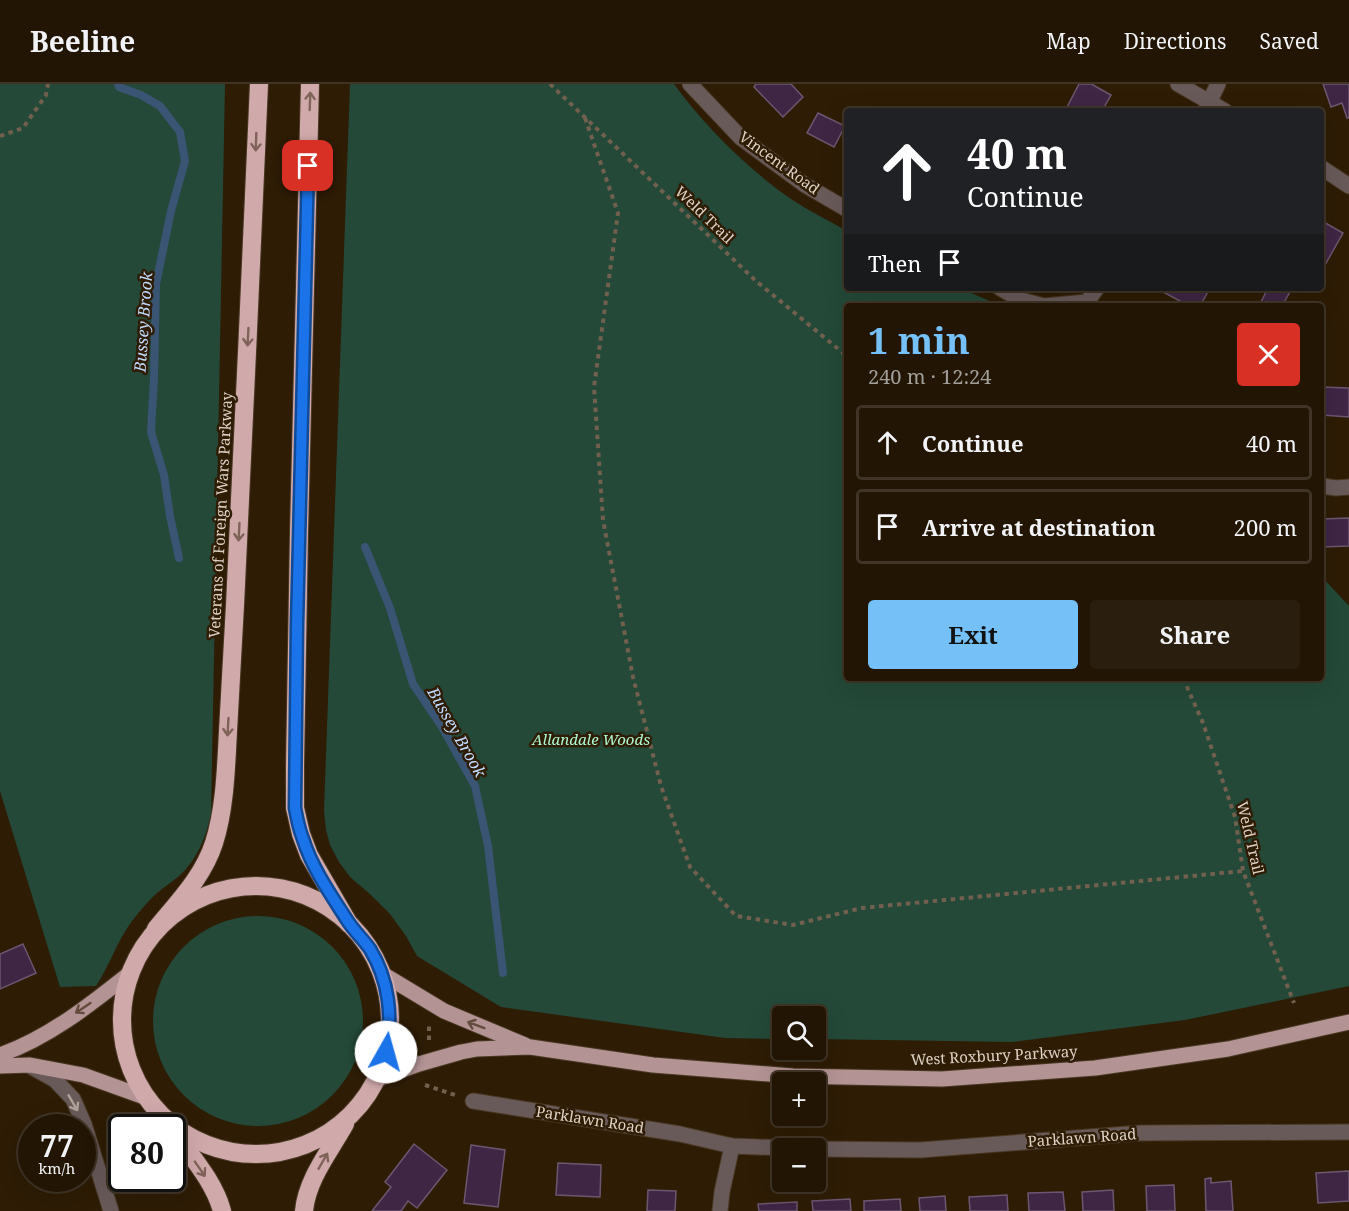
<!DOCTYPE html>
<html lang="en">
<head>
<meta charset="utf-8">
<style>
  :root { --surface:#221504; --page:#2a1e0e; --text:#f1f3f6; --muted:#a29f9a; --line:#3f3426; --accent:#75c0f6 }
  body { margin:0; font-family:"Noto Serif",serif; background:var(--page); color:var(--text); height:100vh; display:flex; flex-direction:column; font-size:22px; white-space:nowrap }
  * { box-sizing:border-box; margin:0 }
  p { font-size:20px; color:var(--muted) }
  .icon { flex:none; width:33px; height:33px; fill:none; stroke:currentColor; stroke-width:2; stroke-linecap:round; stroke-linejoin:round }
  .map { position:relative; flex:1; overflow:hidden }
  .side { position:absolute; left:844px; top:219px; width:480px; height:378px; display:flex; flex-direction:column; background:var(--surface); border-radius:6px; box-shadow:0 6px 24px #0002,0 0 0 2px var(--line) }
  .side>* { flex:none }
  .guide { position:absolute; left:844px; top:24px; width:480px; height:183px; border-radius:6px; box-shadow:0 6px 24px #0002,0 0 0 2px var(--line); background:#202124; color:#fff; overflow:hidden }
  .tools { position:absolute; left:772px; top:922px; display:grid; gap:12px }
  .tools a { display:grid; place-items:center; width:54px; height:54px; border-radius:6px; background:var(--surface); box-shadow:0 6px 24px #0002,0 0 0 2px var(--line); font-size:30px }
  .speed { position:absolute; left:18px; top:1030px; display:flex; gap:12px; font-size:30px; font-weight:700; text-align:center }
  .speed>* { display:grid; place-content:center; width:78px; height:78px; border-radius:50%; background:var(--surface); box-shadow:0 6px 24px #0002,0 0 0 2px var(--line); line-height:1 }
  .speed small { font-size:15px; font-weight:400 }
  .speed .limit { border:3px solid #111; border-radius:9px; background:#fff; color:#111 }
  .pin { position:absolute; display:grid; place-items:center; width:51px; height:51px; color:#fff; margin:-26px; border-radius:12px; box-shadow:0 3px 9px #0006 }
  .me { position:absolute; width:66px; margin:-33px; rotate:7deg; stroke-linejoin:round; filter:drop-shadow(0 0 4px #0008) }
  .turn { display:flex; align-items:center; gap:21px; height:126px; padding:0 24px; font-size:27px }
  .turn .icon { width:78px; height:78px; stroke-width:2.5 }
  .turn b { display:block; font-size:42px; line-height:51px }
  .then { display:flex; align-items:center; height:57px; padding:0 24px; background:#0003; gap:12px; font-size:22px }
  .round { display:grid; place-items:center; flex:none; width:63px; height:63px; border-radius:6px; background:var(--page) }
  .summary { display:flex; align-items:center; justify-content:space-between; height:102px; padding:0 24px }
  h1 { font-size:36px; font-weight:700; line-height:45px; color:var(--accent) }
  .button { display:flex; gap:12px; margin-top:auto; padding:12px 24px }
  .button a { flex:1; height:69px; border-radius:6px; background:var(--accent); color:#111; font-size:24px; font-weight:700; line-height:69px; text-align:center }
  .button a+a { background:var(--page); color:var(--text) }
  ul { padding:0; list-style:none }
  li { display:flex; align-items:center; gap:18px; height:75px; margin:0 12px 9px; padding:0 12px; border:3px solid var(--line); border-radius:6px }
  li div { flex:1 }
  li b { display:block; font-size:22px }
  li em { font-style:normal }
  header { display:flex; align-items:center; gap:36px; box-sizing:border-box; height:84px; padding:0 30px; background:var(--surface); border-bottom:2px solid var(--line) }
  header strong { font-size:28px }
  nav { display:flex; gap:33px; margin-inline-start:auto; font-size:21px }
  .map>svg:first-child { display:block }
  .green { fill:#244938 }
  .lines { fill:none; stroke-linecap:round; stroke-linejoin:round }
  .stream { stroke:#3a5474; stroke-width:8 }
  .building { fill:#3f2645; stroke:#6b576f; stroke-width:1.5 }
  .minor-casing { stroke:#4a3924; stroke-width:17 }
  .major-casing { stroke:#4a3924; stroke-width:17 }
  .highway-casing { stroke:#4a3924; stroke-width:20 }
  .path { stroke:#70604d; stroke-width:4; stroke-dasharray:4.5 4.5; stroke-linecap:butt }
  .minor { stroke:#695a5a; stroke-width:15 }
  .major { stroke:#b39394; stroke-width:15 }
  .highway { stroke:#d0a9ab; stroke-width:18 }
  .oneway { stroke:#7f6258 }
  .oneway2 { stroke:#634c3e }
  .oneway3 { stroke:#afa29a }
  .route-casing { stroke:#114b97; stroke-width:15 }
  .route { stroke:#1a73e8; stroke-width:10 }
  .labels { text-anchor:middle; stroke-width:5; stroke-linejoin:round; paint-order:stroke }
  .street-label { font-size:15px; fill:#ded2c5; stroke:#2e1c05 }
  .park-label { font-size:15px; font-style:italic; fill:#abf8d2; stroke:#2e1c05 }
  .water-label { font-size:16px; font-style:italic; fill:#c1dcfd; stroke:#2e1c05 }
</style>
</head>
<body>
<header>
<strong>Beeline</strong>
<nav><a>Map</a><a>Directions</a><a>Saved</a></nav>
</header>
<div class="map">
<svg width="1349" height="1127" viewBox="0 0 1349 1127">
  <rect width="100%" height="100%" fill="#2e1c05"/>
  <g class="green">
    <path d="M0,0H225L211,730C206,753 197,776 179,792C172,798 164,803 157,809C148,817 140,827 132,837C117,857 110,881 96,902L60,903L0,707Z"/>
    <path d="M350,0H674C705,43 751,88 794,117C811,128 830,137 847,147L848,204H960L1001,222H848V594H1322V493L1349,522V902L1185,936L1012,958L816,955V933H783V955L725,954L501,923L417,872L406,852L390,830L371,811L350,793L339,778L330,761L326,746L324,727Z"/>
    <circle cx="258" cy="937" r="105"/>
  </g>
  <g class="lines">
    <g class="stream">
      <polyline points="118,0 119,3 141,11 160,22 180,48 185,77 171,127 156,200 154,294 151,348 164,391 170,432 179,474"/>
      <polyline points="365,463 390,524 413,600 442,643 475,702 488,762 503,889"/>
    </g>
  </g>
  <g class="building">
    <polygon points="756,0 791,0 803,13 783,33 754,3"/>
    <polygon points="1079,0 1093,0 1093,1 1111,11 1102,27 1065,27"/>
    <polygon points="1323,0 1349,0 1349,34 1347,34 1342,19 1331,23"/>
    <polygon points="818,29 845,42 834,63 807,49"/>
    <polygon points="1322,137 1343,149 1325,181 1322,179"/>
    <polygon points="1156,204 1210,204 1200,222 1189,222"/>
    <polygon points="1268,204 1287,204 1291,206 1282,222 1268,222 1261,218"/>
    <polygon points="1322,303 1349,304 1349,333 1322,331"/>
    <polygon points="1349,434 1349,462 1322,463 1322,435"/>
    <polygon points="23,860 36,889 0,905 0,870"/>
    <polygon points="414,1060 447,1086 417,1124 408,1117 401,1127 372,1127 391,1103 385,1098"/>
    <polygon points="471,1061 505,1066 498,1123 464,1119"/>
    <polygon points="558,1079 601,1081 600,1113 556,1111"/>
    <polygon points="1349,1087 1349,1117 1318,1119 1316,1089"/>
    <polygon points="1211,1094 1211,1099 1231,1097 1233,1127 1206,1127 1205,1095"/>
    <polygon points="1174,1101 1175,1127 1147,1127 1146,1102"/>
    <polygon points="648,1106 676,1107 675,1127 647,1127"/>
    <polygon points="1113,1106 1114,1127 1083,1127 1082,1108"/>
    <polygon points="1063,1108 1065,1127 1029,1127 1028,1109"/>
    <polygon points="1007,1111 1008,1127 970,1127 969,1113"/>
    <polygon points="945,1112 946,1127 920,1127 919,1114"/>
    <polygon points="850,1115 851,1127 813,1127 812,1117"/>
    <polygon points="900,1115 901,1127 864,1127 864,1117"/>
    <polygon points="797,1118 797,1127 759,1127 758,1120"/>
  </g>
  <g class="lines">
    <defs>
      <g id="minor">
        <polyline points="690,0 741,54 805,101 848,126"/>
        <polyline points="1178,0 1225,27"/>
        <polyline points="1205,27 1218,0"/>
        <polyline points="1322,84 1349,102"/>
        <polyline points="1000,204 1021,216 1044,222 1087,218 1097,204"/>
        <polyline points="1322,402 1336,404 1349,403"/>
        <polyline points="32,983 55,996 73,1015 84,1040 111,1127"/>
        <polyline points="473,1017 680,1050 732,1062 815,1065"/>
        <polyline points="816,1065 920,1066 1141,1049 1349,1048"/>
        <polyline points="720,1127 722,1108 732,1062"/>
      </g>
      <g id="major">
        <polyline points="381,889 444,927 525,961"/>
        <path d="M0,971C48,954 90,921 130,889"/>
        <polyline points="0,982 30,981 83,991 147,1014"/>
        <polyline points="375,996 419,980 461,968 477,965 530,963 653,981 793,992 942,995 1095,984 1228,965 1349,938"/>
      </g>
      <g id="highway">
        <polyline points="310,0 299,448 295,681 295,724 301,750 309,771 349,840"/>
        <circle cx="256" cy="936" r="134"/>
        <path d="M156,845C178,818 203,793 214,759C225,724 226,685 228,647C230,605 233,563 235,521C244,347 251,174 259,0"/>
        <path d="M172,1045C190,1071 214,1097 222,1127"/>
        <path d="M304,1127C307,1095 330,1067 345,1040"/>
      </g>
    </defs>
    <use href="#minor" class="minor-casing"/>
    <use href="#major" class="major-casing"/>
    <use href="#highway" class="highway-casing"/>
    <g class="path">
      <polyline points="550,0 756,197 848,273"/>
      <polyline points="585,34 618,129 594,303 603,436 633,593 661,702 690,783 736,832 793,841 862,824 1243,787"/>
      <polyline points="0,52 23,44 46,11 48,0"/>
      <polyline points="1183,594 1203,639 1235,733 1243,787 1294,919"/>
      <polyline points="429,956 429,940"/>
      <polyline points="425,1001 455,1011"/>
    </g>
    <use href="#minor" class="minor"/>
    <use href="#major" class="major"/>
    <use href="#highway" class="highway"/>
  </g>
  <defs><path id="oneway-shaft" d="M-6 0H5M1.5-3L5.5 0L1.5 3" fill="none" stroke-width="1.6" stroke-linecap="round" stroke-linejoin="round" transform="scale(1.5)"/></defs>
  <g class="oneway">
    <use href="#oneway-shaft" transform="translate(310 17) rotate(-88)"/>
    <use href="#oneway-shaft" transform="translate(256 58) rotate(92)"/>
    <use href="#oneway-shaft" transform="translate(248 253) rotate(93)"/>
    <use href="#oneway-shaft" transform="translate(239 448) rotate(93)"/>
    <use href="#oneway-shaft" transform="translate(228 643) rotate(93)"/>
    <use href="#oneway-shaft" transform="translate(323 1077) rotate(-60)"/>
    <use href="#oneway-shaft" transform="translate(200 1085) rotate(55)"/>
  </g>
  <g class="oneway2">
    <use href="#oneway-shaft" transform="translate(83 924) rotate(146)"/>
    <use href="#oneway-shaft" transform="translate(476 941) rotate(-159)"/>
  </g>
  <use class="oneway3" href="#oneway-shaft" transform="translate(73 1019) rotate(60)"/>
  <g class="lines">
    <defs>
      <path id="route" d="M308,82L297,541L295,724C297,735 299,745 303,755C312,784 331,811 347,836C354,847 363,855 370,865C389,896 393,933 386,968"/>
    </defs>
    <use href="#route" class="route-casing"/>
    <use href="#route" class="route"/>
  </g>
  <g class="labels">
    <g class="street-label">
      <text transform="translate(779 79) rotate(36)" y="5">Vincent Road</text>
      <text transform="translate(704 131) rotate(44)" y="5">Weld Trail</text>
      <text transform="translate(221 431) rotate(-87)" y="5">Veterans of Foreign Wars Parkway</text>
      <text transform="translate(1250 754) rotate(77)" y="5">Weld Trail</text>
      <text transform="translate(994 972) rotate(-3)" y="5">West Roxbury Parkway</text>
      <text transform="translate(590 1036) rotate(9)" y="5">Parklawn Road</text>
      <text transform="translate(1082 1054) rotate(-4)" y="5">Parklawn Road</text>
    </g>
    <g class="park-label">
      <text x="591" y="661">Allandale Woods</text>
    </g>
    <g class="water-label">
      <text transform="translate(143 238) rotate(-86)" y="6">Bussey Brook</text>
      <text transform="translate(457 648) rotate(60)" y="6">Bussey Brook</text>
    </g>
  </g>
</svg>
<div class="tools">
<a><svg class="icon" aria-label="search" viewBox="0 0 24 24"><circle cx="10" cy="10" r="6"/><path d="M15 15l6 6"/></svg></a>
<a>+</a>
<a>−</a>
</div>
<div class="speed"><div>77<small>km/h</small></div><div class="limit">80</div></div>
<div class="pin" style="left:308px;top:82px;background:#d93025"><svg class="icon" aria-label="arrive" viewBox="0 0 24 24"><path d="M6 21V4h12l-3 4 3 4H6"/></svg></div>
<svg class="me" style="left:386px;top:968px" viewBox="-20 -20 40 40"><circle r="19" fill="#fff"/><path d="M0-13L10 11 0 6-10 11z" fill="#1a73e8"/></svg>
<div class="guide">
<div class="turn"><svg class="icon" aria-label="ahead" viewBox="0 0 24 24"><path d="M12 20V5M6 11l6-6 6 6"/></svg><div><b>40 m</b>Continue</div></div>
<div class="then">Then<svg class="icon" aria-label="arrive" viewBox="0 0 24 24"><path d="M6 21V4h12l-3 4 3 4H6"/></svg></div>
</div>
<section class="side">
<div class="summary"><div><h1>1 min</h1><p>240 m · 12:24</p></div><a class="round" style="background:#d93025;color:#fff"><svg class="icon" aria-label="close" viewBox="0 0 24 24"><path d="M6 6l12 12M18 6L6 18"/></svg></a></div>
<ul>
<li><svg class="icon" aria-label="ahead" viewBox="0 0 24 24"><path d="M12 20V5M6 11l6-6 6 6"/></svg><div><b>Continue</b></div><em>40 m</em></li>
<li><svg class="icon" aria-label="arrive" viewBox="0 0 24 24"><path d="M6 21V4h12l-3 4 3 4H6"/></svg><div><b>Arrive at destination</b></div><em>200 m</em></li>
</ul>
<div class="button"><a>Exit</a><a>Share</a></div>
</section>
</div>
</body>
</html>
